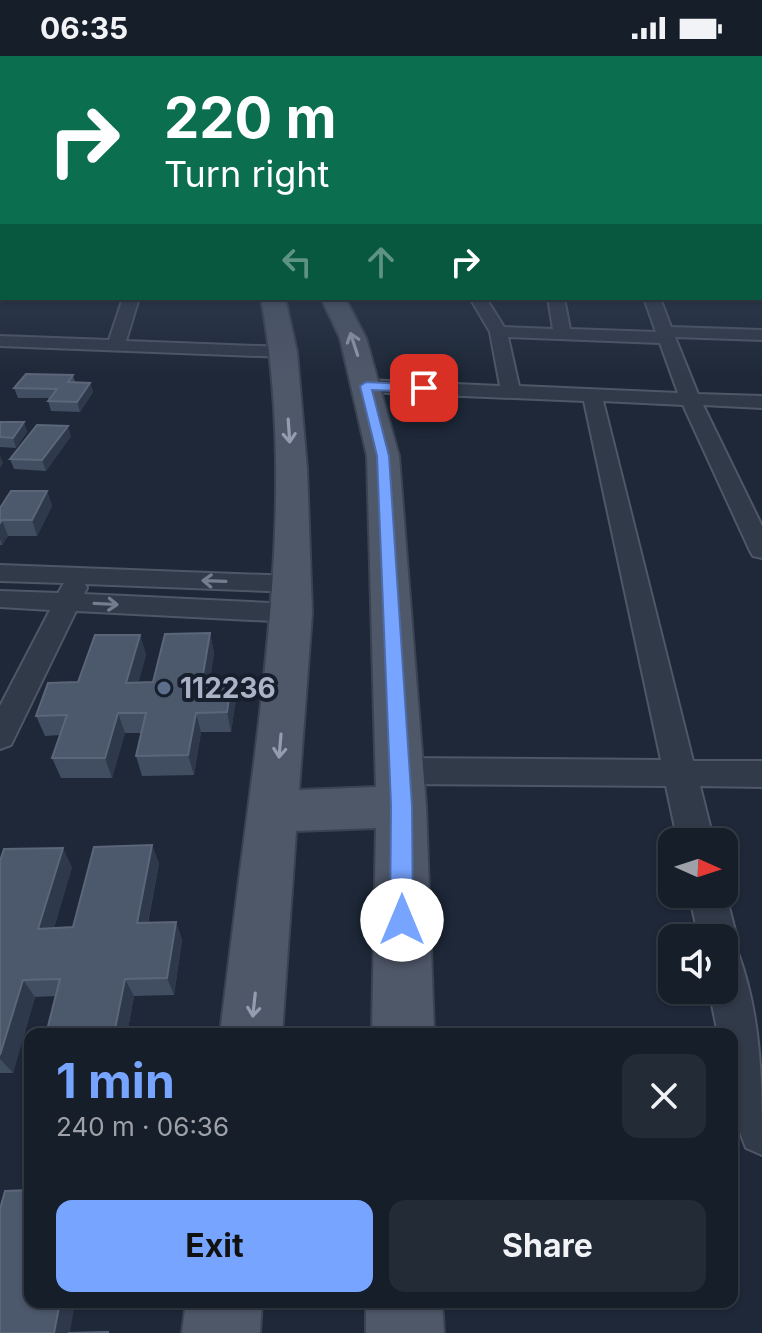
<!DOCTYPE html>
<html lang="en">
<head>
<meta charset="utf-8">
<style>
  :root { --surface:#161e2a; --page:#232b36; --text:#f1f3f6; --muted:#9ea2a8; --line:#353c47; --accent:#77a4ff }
  body { margin:0; font-family:Inter,sans-serif; background:var(--page); color:var(--text); height:100vh; display:flex; flex-direction:column; font-size:30px; white-space:nowrap }
  * { box-sizing:border-box; margin:0 }
  p { font-size:26px; color:var(--muted) }
  .icon { flex:none; width:44px; height:44px; fill:none; stroke:currentColor; stroke-width:2; stroke-linecap:round; stroke-linejoin:round }
  .map { position:relative; flex:1; overflow:hidden }
  .sheet { position:absolute; left:24px; top:972px; width:714px; height:280px; display:flex; flex-direction:column; background:var(--surface); border-radius:16px; box-shadow:0 2px 6px #0004,0 0 0 2px var(--line) }
  .sheet>* { flex:none }
  .hud { position:absolute; left:0px; top:0px; width:762px; height:244px; box-shadow:0 2px 6px #0004,0 0 0 2px var(--line); background:#0b6e4f; color:#fff; overflow:hidden }
  .needle { width:52px; rotate:93deg }
  .buttons { position:absolute; left:658px; top:772px; display:grid; gap:16px }
  .buttons a { display:grid; place-items:center; width:80px; height:80px; border-radius:16px; background:var(--surface); box-shadow:0 2px 6px #0004,0 0 0 2px var(--line); font-size:40px }
  .pin { position:absolute; display:grid; place-items:center; width:68px; height:68px; color:#fff; margin:-34px; border-radius:16px; box-shadow:0 4px 12px #0006 }
  .me { position:absolute; width:88px; margin:-44px; rotate:0deg; stroke-linejoin:round; filter:drop-shadow(0 0 6px #0008) }
  .turn { display:flex; align-items:center; gap:28px; height:168px; padding:0 32px; font-size:36px }
  .turn .icon { width:104px; height:104px; stroke-width:2.5 }
  .turn b { display:block; font-size:56px; line-height:68px }
  .lanes { display:flex; align-items:center; height:76px; padding:0 32px; background:#0003; justify-content:center; gap:40px; direction:ltr }
  .lanes .off { opacity:.35 }
  .round { display:grid; place-items:center; flex:none; width:84px; height:84px; border-radius:16px; background:var(--page) }
  .overview { display:flex; align-items:center; justify-content:space-between; height:136px; padding:0 32px }
  h1 { font-size:48px; font-weight:700; line-height:60px; color:var(--accent) }
  .button { display:flex; gap:16px; margin-top:auto; padding:16px 32px }
  .button a { flex:1; height:92px; border-radius:16px; background:var(--accent); color:#111; font-size:32px; font-weight:700; line-height:92px; text-align:center }
  .button a+a { background:var(--page); color:var(--text) }
  .status { display:flex; justify-content:space-between; align-items:center; height:56px; padding:0 40px; background:var(--surface); direction:ltr }
  .status svg { height:22px; fill:currentColor }
  .map>svg:first-child { display:block }
  .lines { fill:none; stroke-linecap:round; stroke-linejoin:round }
  .street-casing { stroke:#4f5767; stroke-width:4 }
  .secondary-casing { stroke:#4f5767; stroke-width:4 }
  .primary-casing { stroke:#3b4352; stroke-width:4 }
  .street { fill:#313a49; fill-rule:evenodd }
  .secondary { fill:#3f485c; fill-rule:evenodd }
  .primary { fill:#4f5869; fill-rule:evenodd }
  .wall { fill:#414d61 }
  .shaded-wall { fill:#2e394c }
  .building { fill:#4c586c; stroke:#5b667a; stroke-width:2 }
  .oneway { stroke:#949daf }
  .oneway2 { stroke:#747d8e }
  .route { fill:#77a4ff; stroke:#4d6ba6; stroke-width:2 }
  .service-dot { fill:#5c6f8a; stroke:#171f2d; stroke-width:3 }
  .labels { text-anchor:middle; stroke-width:8; stroke-linejoin:round; paint-order:stroke }
  .poi-label { font-size:28px; font-weight:bold; fill:#abb4c6; stroke:#171f2d; text-anchor:start }
</style>
</head>
<body>
<div class="status"><b>06:35</b><svg viewBox="0 0 49 12"><path d="M0 12V9h3v3zM5 12V6h3v6zM10 12V3h3v9zM15 12V0h3v12zM26 1h20v11H26zM47 4h2v5h-2z"/></svg></div>
<div class="map">
<svg width="762" height="1277" viewBox="0 0 762 1277">
  <rect width="100%" height="100%" fill="#1e2838"/>
  <g class="lines">
    <defs>
      <g id="street">
        <rect x="760" y="166" width="2" height="8"/>
        <rect x="760" y="203" width="2" height="8"/>
        <rect x="760" y="231" width="2" height="10"/>
        <polygon points="123,242 139,242 126,285 284,291 293,296 284,301 0,290 0,280 109,284"/>
        <path d="M470,242H486L504,271L553,273L548,242H564L570,273L656,276L644,242H660L671,271L762,274V284L675,281L698,338L762,340V352L703,349L762,470V502L753,500L750,495L683,349L603,345L693,705H762V731L700,730L714,786H678L666,730L399,728L387,724L383,715L387,706L399,702L661,704L584,345L366,336L357,330L366,324L500,330L490,276ZM508,281L660,287L678,337L519,330Z"/>
        <polygon points="0,509 292,520 301,522 305,528 301,534 292,536 85,528 87,532 84,538 292,548 302,551 306,557 302,563 292,566 76,555 11,689 0,693 0,650 50,554 0,551 0,535 58,537 64,527 0,525"/>
        <path d="M724,832L737,882L732,894L738,897C762,961 762,1030 762,1099L746,1092C730,1055 732,1018 732,978H718L709,934H724V882H699L689,838H724Z"/>
      </g>
      <rect id="secondary" x="0" y="143" width="2" height="9"/>
      <g id="primary">
        <path d="M261,242H285L297,296L307,413L312,557L299,734L376,731L367,400L340,282L321,242H345L366,282L399,400L426,750L434,978H372L376,772L296,775L282,978H220C231,888 242,797 254,707C273,554 289,395 261,242Z"/>
        <polygon points="186,1246 262,1246 260,1277 182,1277"/>
        <polygon points="366,1246 442,1246 444,1277 366,1277"/>
      </g>
    </defs>
    <use href="#street" class="street-casing"/>
    <use href="#secondary" class="secondary-casing"/>
    <use href="#primary" class="primary-casing"/>
    <use href="#street" class="street"/>
    <use href="#secondary" class="secondary"/>
    <use href="#primary" class="primary"/>
  </g>
  <g class="wall">
    <polygon points="73,319 75,326 90,327 93,336 80,356 51,355 48,345 50,342 18,342 14,332"/>
    <polygon points="0,366 24,366 27,376 16,392 0,391"/>
    <polygon points="71,380 46,415 14,413 10,403"/>
    <polygon points="47,435 52,450 37,480 8,480 2,489 0,489 0,452"/>
    <polygon points="210,577 214,597 210,624 236,643 231,676 201,676 194,719 142,720 136,700 141,677 125,677 112,722 61,722 52,702 60,679 45,680 36,660 140,579 146,599 138,627 153,626"/>
    <polygon points="152,789 159,808 148,867 176,866 182,884 174,939 134,940 127,978 46,978 56,940 35,941 13,1017 0,1017 0,805 72,811 54,872 73,871"/>
  </g>
  <g class="shaded-wall">
    <polygon points="90,327 93,336 80,356 77,346"/>
    <polygon points="24,366 27,376 16,392 13,382"/>
    <polygon points="68,370 71,380 46,415 42,404"/>
    <polygon points="0,399 3,407 0,412"/>
    <polygon points="47,435 52,450 37,480 32,464"/>
    <polygon points="2,464 8,480 2,489 0,483 0,467"/>
    <polygon points="210,577 214,597 207,644 202,624"/>
    <polygon points="140,579 146,599 133,647 126,627"/>
    <polygon points="232,623 236,643 231,676 227,656"/>
    <polygon points="118,657 125,677 112,722 105,702"/>
    <polygon points="196,657 201,676 194,719 188,699"/>
    <polygon points="152,789 159,808 144,885 137,867"/>
    <polygon points="63,792 72,811 49,890 38,873"/>
    <polygon points="176,866 182,884 174,939 167,922"/>
    <polygon points="125,923 134,940 127,978 114,978"/>
    <polygon points="23,924 35,941 13,1017 0,1003 0,999"/>
    <polygon points="60,1246 75,1246 70,1277 54,1277"/>
  </g>
  <g class="building">
    <polygon points="26,318 73,319 68,326 90,327 77,346 48,345 57,333 14,332"/>
    <polygon points="0,366 24,366 13,382 0,381"/>
    <polygon points="37,369 68,370 42,404 10,403"/>
    <polygon points="11,435 47,435 32,464 2,464 0,467 0,452"/>
    <polygon points="210,577 202,624 232,623 227,656 196,657 188,699 136,700 146,657 118,657 105,702 52,702 67,659 36,660 48,627 78,626 95,579 140,579 126,627 153,626 165,578"/>
    <polygon points="152,789 137,867 176,866 167,922 125,923 114,978 46,978 60,923 23,924 0,999 0,805 4,793 63,792 38,873 73,871 94,791"/>
    <polygon points="30,1134 30,1246 60,1246 54,1277 0,1277 0,1153 5,1135"/>
    <polygon points="108,1276 108,1277 68,1277"/>
  </g>
  <defs><path id="oneway-shaft" d="M-6 0H5M1.5-3L5.5 0L1.5 3" fill="none" stroke-width="1.6" stroke-linecap="round" stroke-linejoin="round" transform="scale(2)"/></defs>
  <g class="oneway">
    <use href="#oneway-shaft" transform="translate(354 288) rotate(-108)"/>
    <use href="#oneway-shaft" transform="translate(289 375) rotate(86)"/>
    <use href="#oneway-shaft" transform="translate(280 690) rotate(95)"/>
    <use href="#oneway-shaft" transform="translate(254 949) rotate(96)"/>
  </g>
  <g class="oneway2">
    <use href="#oneway-shaft" transform="translate(214 525) rotate(-178)"/>
    <use href="#oneway-shaft" transform="translate(106 548) rotate(3)"/>
  </g>
  <linearGradient id="sky" x2="0" y2="1"><stop stop-color="#10161f"/><stop offset="0.44" stop-color="#3b485e"/><stop offset="1" stop-color="#3b485e" stop-opacity="0"/></linearGradient>
  <rect width="762" height="322" fill="url(#sky)"/>
  <polygon class="route" points="366,326 424,329 429,332 424,336 372,334 389,400 412,750 413,864 410,872 402,875 394,872 390,864 391,750 377,400 360,330"/>
  <circle class="service-dot" cx="164" cy="632" r="8"/>
  <g class="labels">
    <g class="poi-label">
      <text x="180" y="642">112236</text>
    </g>
  </g>
</svg>
<div class="buttons">
<a><svg class="needle" viewBox="-14 -14 28 28"><path d="M0-13l5 13h-10z" fill="#e53935"/><path d="M0 13l5-13h-10z" fill="#9ea2a8"/></svg></a>
<a><svg class="icon" aria-label="sound" viewBox="0 0 24 24"><path d="M4 9h4l5-4v14l-5-4H4zM17 9q2 3 0 6"/></svg></a>
</div>
<div class="pin" style="left:424px;top:332px;background:#d93025"><svg class="icon" aria-label="arrive" viewBox="0 0 24 24"><path d="M6 21V4h12l-3 4 3 4H6"/></svg></div>
<svg class="me" style="left:402px;top:864px" viewBox="-20 -20 40 40"><circle r="19" fill="#fff"/><path d="M0-13L10 11 0 6-10 11z" fill="#77a4ff"/></svg>
<div class="hud">
<div class="turn"><svg class="icon" aria-label="right" viewBox="0 0 24 24"><path d="M7 20v-9h11M14 6l5 5-5 5"/></svg><div><b>220 m</b>Turn right</div></div>
<div class="lanes"><svg class="icon off" aria-label="left" viewBox="0 0 24 24"><path d="M17 20v-9H6M10 6l-5 5 5 5"/></svg><svg class="icon off" aria-label="ahead" viewBox="0 0 24 24"><path d="M12 20V5M6 11l6-6 6 6"/></svg><svg class="icon" aria-label="right" viewBox="0 0 24 24"><path d="M7 20v-9h11M14 6l5 5-5 5"/></svg></div>
</div>
<section class="sheet">
<div class="overview"><div><h1>1 min</h1><p>240 m · 06:36</p></div><a class="round"><svg class="icon" aria-label="close" viewBox="0 0 24 24"><path d="M6 6l12 12M18 6L6 18"/></svg></a></div>
<div class="button"><a>Exit</a><a>Share</a></div>
</section>
</div>
</body>
</html>
